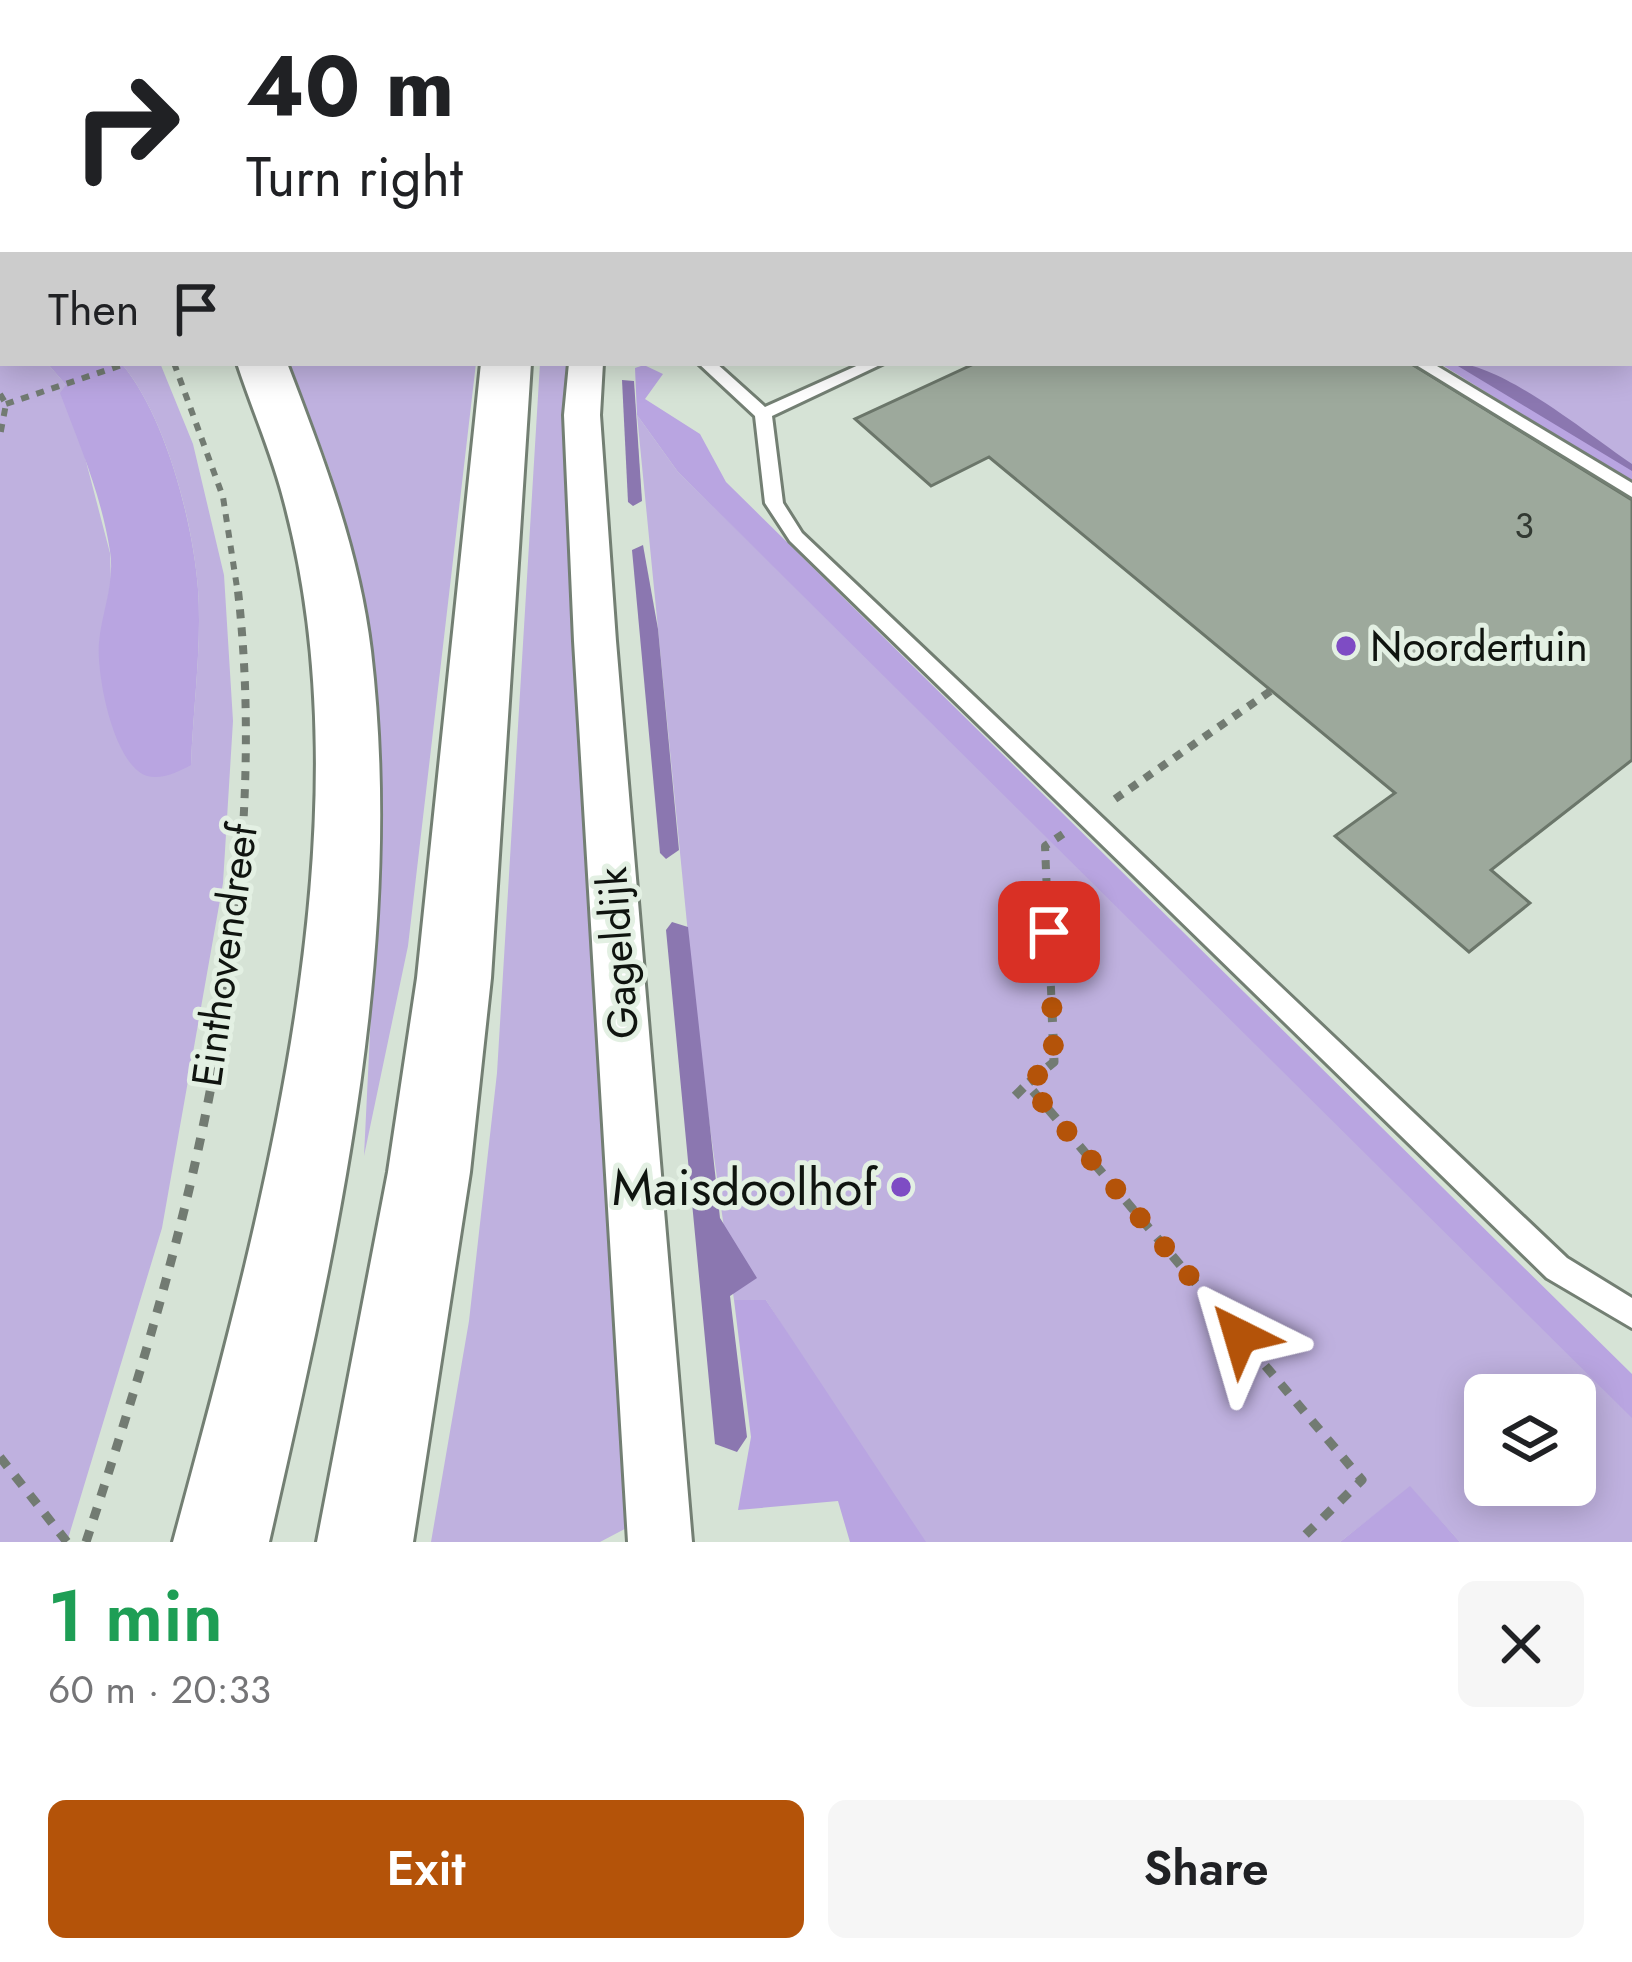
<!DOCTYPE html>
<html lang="en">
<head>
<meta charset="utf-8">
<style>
  :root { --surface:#fff; --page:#f6f6f6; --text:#202124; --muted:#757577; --accent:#b45309 }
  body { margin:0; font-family:Jost,sans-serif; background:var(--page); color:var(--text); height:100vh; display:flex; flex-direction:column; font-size:45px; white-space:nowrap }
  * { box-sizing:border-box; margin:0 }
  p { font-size:39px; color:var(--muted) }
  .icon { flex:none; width:66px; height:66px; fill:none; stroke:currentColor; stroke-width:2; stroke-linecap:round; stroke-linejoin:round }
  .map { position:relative; height:1542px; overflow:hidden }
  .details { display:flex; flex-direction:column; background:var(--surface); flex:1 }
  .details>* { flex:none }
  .banner { position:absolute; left:0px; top:0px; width:1632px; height:366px; box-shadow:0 6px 30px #0003; background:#fff; color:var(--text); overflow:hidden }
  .controls { position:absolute; left:1464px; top:1374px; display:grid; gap:24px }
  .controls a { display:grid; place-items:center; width:132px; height:132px; border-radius:18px; background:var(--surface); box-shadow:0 6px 30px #0003; font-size:60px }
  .pin { position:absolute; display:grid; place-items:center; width:102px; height:102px; color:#fff; margin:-51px; border-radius:24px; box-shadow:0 6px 18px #0006 }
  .me { position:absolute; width:132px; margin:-66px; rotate:320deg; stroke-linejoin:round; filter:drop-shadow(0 0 9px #0008) }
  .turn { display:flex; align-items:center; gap:42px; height:252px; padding:0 48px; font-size:54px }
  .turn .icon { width:156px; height:156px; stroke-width:2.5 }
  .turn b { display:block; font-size:84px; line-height:102px }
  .then { display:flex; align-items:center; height:114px; padding:0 48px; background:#0003; gap:24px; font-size:45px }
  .round { display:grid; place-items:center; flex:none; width:126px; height:126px; border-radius:18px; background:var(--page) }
  .summary { display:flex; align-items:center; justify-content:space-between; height:204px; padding:0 48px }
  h1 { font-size:72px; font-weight:600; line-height:90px; color:#1e9e55 }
  .action { display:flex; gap:24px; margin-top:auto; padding:24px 48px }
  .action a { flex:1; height:138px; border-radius:18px; background:var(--accent); color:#fff; font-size:48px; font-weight:600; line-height:138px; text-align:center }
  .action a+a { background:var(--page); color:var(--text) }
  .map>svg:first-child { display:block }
  .green { fill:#bfb1df; fill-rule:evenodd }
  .forest { fill:#b9a5e1 }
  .water { fill:#8b77b0 }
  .building { fill:#9da99c; stroke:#6b766a; stroke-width:3 }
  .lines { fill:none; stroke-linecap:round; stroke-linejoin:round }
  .service-casing { stroke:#737f73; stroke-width:6 }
  .minor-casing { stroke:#737f73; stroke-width:6 }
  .secondary-casing { stroke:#737f73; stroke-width:6 }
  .trunk-casing { stroke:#737f73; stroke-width:6 }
  .path-far3 { stroke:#727b72; stroke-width:4.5; stroke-dasharray:6 6; stroke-linecap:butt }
  .path-far2 { stroke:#727b72; stroke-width:6; stroke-dasharray:8 8; stroke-linecap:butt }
  .path-far1 { stroke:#727b72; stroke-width:8; stroke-dasharray:9 9; stroke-linecap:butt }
  .path { stroke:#727b72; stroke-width:9; stroke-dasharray:12 12; stroke-linecap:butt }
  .service { fill:#fff; fill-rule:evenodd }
  .minor { fill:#fff; fill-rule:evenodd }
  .secondary { fill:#fff; fill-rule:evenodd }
  .trunk { fill:#fff; fill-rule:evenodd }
  .route { stroke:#b45309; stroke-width:21; stroke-dasharray:0 37.8 }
  .poi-dot { fill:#7e4cc4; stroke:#e3f0e3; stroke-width:4.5 }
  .labels { text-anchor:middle; stroke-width:10; stroke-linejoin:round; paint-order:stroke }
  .number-label { font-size:36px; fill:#323932 }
  .poi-label { font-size:42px; fill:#0f140f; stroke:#e3f0e3; text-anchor:start }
  .street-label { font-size:42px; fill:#0f140f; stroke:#e3f0e3 }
  .near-poi-label { font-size:51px; fill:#0f140f; stroke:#e3f0e3; text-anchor:end }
</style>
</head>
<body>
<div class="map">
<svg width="1632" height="1542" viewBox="0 0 1632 1542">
  <rect width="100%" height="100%" fill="#d6e3d6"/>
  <g class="green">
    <polygon points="99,0 594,0 573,3"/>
    <polygon points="1146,0 1623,0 1632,4 1632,468 1458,363 1629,363 1629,3 1136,3"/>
    <path d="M0,327L3,363H47L66,385L110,553L111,581L99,645L191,765C193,708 202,646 198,589C193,521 165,414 121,363H160L193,444L224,575L233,721L223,883L162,1228L67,1542H0Z"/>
    <polygon points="290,363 476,363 408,946 364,1156 374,951 352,559 331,473"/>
    <polygon points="540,363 576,363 638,1522 600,1542 431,1542 469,1321 497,1073"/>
    <path d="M637,415L678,472L1632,1410V1542H1460L1410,1487L1340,1542H921L766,1300H734L700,1056ZM1485,1395H1575V1485H1485Z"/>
  </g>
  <g class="forest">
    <path d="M47,363H121C165,414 193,522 198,589C202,646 193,708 191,765C178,772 162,780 147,776C113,765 96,673 99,642C102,611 115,583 110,551C101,494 80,446 60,393L66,385Z"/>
    <polygon points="1439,363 1457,363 1632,469 1632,482"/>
    <polygon points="644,365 663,374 645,399 700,434 726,482 1632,1374 1632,1418 678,472 637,415 635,368"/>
    <polygon points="734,1300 766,1300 926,1542 850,1542 838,1501 738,1510 751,1437"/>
    <polygon points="1410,1486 1460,1542 1340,1542"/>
  </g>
  <g class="water">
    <path d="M1453,363C1502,363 1589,435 1632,464V471Z"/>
    <polygon points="622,380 634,381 642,501 633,506 628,502"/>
    <polygon points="643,545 658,629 679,850 666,859 660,853 632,550"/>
    <polygon points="672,922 688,927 720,1218 757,1278 730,1296 747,1437 737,1452 715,1444 666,930"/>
  </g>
  <polygon class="building" points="976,363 1410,363 1632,500 1632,760 1491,870 1530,903 1469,952 1335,836 1395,793 989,457 931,486 855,419"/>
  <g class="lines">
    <defs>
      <g id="service">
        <polygon points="1172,0 1186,0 1189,3 1175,3"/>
        <polygon points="1629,315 1632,316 1632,327 1629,326"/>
        <polygon points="698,363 716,363 765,407 863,363 884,363 772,416 783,503 802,533 1567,1258 1632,1298 1632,1328 1547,1278 790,541 765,503 755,416"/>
        <polygon points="1413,363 1432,363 1632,483 1632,497"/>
      </g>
      <g id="minor">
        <polygon points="1108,0 1141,0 1106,3"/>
        <polygon points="569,363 603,363 600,415 616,641 692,1542 628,1542 574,641 564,415"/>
      </g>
      <g id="secondary">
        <rect x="0" y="86" width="3" height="24"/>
        <rect x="0" y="134" width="3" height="24"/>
      </g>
      <g id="trunk">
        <path d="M237,363H287C323,457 359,550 371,651C406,951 335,1251 269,1542H173C259,1223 372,829 284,501C272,454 252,409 237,363Z"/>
        <polygon points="481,363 531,363 491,978 470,1172 413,1542 317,1542 388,1172 417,978"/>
      </g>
    </defs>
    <use href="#service" class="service-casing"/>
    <use href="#minor" class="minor-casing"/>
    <use href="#secondary" class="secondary-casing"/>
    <use href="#trunk" class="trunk-casing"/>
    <g class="path-far3">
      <polyline points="1280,0 1286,3"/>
      <polyline points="1335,0 1342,3"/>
      <polyline points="1502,0 1509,3"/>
      <polyline points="478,3 506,0"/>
      <polyline points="805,3 819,0"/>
      <polyline points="1255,3 1264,0"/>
    </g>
    <g class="path-far2">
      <polyline points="174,363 223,497 238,594"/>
      <polyline points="0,394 6,404 0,436"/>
      <polyline points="6,404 128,363"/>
    </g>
    <g class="path-far1">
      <polyline points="1115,799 1272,690"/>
      <path d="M223,1013C244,872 254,733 238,591"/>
      <polyline points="1052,1013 1045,846 1063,834"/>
    </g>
    <g class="path">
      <polyline points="1052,1010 1054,1062 1027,1084 1362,1480 1298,1542"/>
      <polyline points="1015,1096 1027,1084"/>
      <polyline points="0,1457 67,1542"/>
      <path d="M86,1542C143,1368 197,1192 224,1010"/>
    </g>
    <use href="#service" class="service"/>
    <use href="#minor" class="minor"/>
    <use href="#secondary" class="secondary"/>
    <use href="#trunk" class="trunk"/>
  </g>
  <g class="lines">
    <polyline class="route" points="1049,932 1054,1062 1027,1084 1240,1336"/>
  </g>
  <g class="poi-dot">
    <circle cx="1346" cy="646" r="12"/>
    <circle cx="901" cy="1187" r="12"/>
  </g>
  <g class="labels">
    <g class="number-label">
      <text x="1524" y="538">3</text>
    </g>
    <g class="poi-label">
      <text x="1370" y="661">Noordertuin</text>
    </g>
    <g class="street-label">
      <text transform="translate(617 953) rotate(-94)" y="15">Gageldijk</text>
      <text transform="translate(224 955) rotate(-82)" y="15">Einthovendreef</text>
    </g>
    <g class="near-poi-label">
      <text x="877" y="1205">Maisdoolhof</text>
    </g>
  </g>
</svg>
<div class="controls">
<a><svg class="icon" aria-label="layers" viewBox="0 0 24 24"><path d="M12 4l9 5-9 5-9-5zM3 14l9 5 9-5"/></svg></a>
</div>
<div class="pin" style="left:1049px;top:932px;background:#d93025"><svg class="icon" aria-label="arrive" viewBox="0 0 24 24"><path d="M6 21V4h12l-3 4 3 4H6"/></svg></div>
<svg class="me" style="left:1240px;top:1336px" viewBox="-20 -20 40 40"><path d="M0-17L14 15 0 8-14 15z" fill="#b45309" stroke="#fff" stroke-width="4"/></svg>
<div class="banner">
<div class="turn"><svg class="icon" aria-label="right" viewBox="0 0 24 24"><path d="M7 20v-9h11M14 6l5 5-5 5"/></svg><div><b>40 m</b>Turn right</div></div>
<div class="then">Then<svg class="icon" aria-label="arrive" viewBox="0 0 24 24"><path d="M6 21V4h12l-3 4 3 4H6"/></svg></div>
</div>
</div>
<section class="details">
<div class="summary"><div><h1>1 min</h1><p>60 m · 20:33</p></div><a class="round"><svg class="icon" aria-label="close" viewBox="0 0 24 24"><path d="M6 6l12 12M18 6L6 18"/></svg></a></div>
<div class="action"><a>Exit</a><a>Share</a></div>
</section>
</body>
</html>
